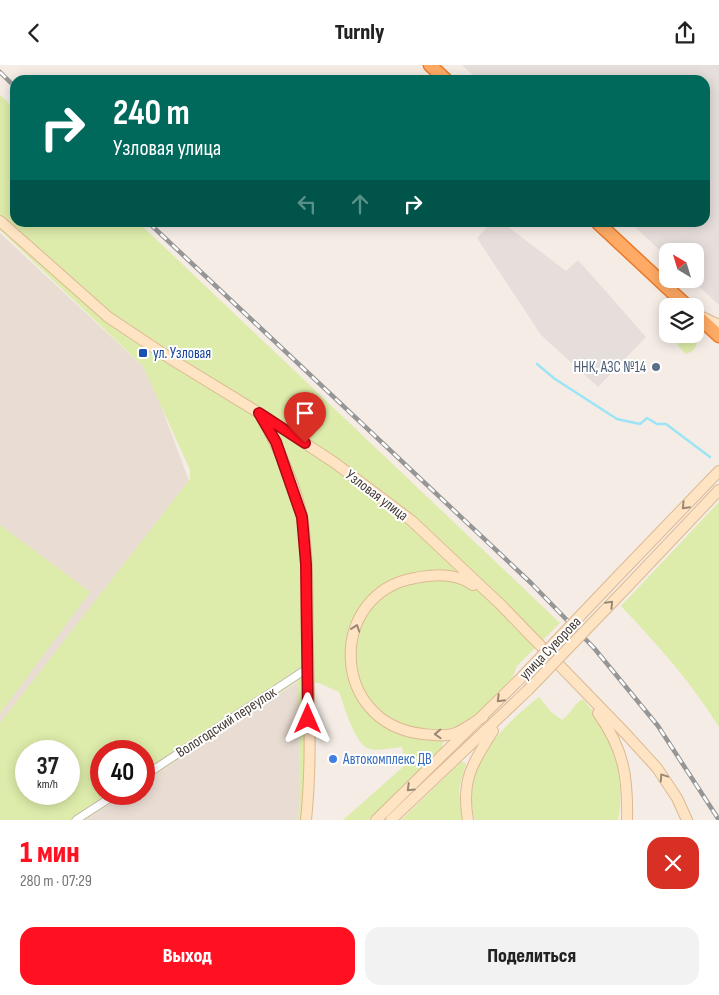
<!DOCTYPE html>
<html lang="ru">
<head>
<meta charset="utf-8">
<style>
  :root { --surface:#fff; --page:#f2f2f2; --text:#222; --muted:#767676; --accent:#ff1121 }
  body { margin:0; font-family:"Sofia Sans Condensed",sans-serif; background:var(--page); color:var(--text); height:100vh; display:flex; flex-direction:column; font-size:19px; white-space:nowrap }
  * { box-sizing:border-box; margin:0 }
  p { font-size:16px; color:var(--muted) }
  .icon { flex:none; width:28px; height:28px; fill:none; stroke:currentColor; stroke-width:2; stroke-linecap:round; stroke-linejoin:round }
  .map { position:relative; height:755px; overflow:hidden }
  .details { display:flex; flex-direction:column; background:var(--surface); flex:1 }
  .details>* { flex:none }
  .top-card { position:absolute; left:10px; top:10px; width:700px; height:152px; border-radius:15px; box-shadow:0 2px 12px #0003; background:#00695c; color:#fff; overflow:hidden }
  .needle { width:32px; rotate:322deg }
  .fabs { position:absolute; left:659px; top:178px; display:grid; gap:10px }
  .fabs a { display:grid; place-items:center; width:45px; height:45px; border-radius:10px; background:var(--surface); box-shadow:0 2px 12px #0003; font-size:25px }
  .speed { position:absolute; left:15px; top:675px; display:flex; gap:10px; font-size:25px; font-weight:700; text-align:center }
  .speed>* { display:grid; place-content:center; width:65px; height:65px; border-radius:50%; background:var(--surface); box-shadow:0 2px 12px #0003; line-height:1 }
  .speed small { font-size:12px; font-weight:400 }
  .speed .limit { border:8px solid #d22; background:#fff; color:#111 }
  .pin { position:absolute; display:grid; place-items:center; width:42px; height:42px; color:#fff; margin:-51px -21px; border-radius:50% 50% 50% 0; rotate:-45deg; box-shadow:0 0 5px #0007 }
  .pin .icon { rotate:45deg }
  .me { position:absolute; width:55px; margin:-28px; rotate:0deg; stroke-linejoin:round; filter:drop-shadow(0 0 4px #0008) }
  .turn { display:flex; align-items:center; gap:18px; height:105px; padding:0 20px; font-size:22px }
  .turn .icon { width:65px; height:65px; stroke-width:2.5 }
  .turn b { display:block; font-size:35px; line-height:42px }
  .lanes { display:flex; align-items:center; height:48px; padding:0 20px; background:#0003; justify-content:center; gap:25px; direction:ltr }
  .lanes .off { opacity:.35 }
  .round { display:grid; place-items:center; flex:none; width:52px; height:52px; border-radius:15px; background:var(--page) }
  .overview { display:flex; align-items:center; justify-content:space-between; height:85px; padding:0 20px }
  h1 { font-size:30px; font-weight:800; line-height:38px; color:var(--accent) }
  .button { display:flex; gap:10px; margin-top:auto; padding:10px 20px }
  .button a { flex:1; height:58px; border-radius:15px; background:var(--accent); color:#fff; font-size:20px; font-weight:800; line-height:58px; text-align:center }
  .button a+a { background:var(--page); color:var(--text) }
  header { display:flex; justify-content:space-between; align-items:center; height:65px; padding:0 20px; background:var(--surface); font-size:22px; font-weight:800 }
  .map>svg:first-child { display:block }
  .residential { fill:#e9ddd3 }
  .industrial { fill:#e6deda }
  .green { fill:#ddecaa; fill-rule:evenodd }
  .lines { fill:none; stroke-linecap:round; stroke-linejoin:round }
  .stream { stroke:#9ce5f6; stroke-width:2.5 }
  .street-casing { stroke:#c3b5aa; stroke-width:9 }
  .secondary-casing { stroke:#dcb993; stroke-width:12 }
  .highway-casing { stroke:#eb7929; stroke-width:15 }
  .street { stroke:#fff; stroke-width:7 }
  .secondary { stroke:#ffe4c4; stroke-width:10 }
  .highway { stroke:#ffab65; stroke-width:12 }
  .rail-casing { stroke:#969696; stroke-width:4.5 }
  .rail { stroke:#fff; stroke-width:2.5; stroke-dasharray:8; stroke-linecap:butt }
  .secondary-bridge-casing { stroke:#dcb993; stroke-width:12; stroke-linecap:butt }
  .secondary-bridge { stroke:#ffe4c4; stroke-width:10 }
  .oneway { stroke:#9a8875 }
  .route-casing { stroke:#a60b15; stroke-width:12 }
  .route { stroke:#ff1121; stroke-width:9 }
  .transit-dot { fill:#1a4fb4; stroke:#fff; stroke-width:2 }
  .service-dot { fill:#5c6f8a; stroke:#fff; stroke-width:2 }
  .shop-dot { fill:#3f7fe0; stroke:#fff; stroke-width:2 }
  .labels { text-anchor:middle; stroke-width:4; stroke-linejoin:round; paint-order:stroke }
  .transit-label { font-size:15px; fill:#164399; stroke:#fff; text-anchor:start }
  .service-label { font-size:15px; fill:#4e5e75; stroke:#fff; text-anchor:end }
  .street-label { font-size:15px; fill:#473c34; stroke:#fff }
  .shop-label { font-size:15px; fill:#366cbe; stroke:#fff; text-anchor:start }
</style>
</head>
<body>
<header><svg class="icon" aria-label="back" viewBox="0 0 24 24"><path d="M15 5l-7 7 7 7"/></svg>Turnly<svg class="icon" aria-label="share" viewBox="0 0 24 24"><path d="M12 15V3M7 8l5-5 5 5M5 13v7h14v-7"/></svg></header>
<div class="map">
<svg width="719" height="755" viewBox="0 0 719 755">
  <rect width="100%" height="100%" fill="#f4ece5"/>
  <g class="residential">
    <polygon points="0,168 148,306 191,421 0,667"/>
    <polygon points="299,616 300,733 298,755 85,755 125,729 144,729 144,717"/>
  </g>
  <g class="industrial">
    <polygon points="462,0 719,0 719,240 691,214 695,214 695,186 668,186 667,192 631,158 705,158 705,15 478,15"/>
    <polygon points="491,158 503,158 566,206 578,195 646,272 598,322 541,270 477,173"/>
  </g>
  <g class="green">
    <path d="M0,30L15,44V158H139L560,558L517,601L512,613L482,646L461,659L442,679L444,684L368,755H343L404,701L405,699L402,682C392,683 380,686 370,684C355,681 344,640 339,627L319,618H308L306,755H298L300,733L298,616L144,717V686H101V729H125L85,755H0V658L190,414V405L143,301L0,165ZM26,686H69V729H26Z"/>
    <path d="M678,269H693L697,273C697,282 694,286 686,289L678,281Z"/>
    <path d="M719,437V662C692,618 657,579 621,541Z"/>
    <polygon points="0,460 90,527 0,649"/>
    <path d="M539,632L551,647L562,655C571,649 574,638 583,634C592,645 602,657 608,670C618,690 624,733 618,755H475C460,702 501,662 539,632Z"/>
    <polygon points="461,697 466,698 459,724 462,755 401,755"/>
  </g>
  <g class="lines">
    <polyline class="stream" points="537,299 555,314 617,354 640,359 647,353 657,359 666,359 710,392"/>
    <defs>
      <g id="street">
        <polyline points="144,711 308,603"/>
        <polyline points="76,755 116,729"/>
      </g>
      <g id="secondary">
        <polyline points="0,156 108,252 171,294 259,348 335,398 412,456 501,540 626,669 657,703 677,733 687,755"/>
        <polyline points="702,252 719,260"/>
        <path d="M261,351C278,382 295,417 302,452C309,494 307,539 308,581C309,639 312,698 306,755"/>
        <polyline points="619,510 719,406"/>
        <path d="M473,520C457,508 434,509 415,513C327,528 329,659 423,669C433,670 446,672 456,668C465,664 474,657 483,652"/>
        <polyline points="629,520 719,425"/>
        <path d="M598,648C624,685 628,711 627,755"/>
        <polyline points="376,755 518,616"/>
        <polyline points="391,755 528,625"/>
        <path d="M468,755C461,716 472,698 493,666"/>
      </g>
      <g id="highway">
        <polyline points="430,0 446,15"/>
        <polyline points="598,158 687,241"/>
        <polyline points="695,249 719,271"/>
      </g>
    </defs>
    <use href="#street" class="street-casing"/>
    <use href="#secondary" class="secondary-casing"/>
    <use href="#highway" class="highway-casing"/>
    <use href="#street" class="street"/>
    <use href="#secondary" class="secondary"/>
    <use href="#highway" class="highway"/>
    <defs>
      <g id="rail">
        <polyline points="0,7 15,22"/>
        <polyline points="149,158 531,518 594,583 658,661 719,755"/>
      </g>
    </defs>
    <use href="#rail" class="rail-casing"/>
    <use href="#rail" class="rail"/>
    <defs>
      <g id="secondary-bridge">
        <polyline points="518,616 619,510"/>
        <polyline points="528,625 629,520"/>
      </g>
    </defs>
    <use href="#secondary-bridge" class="secondary-bridge-casing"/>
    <use href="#secondary-bridge" class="secondary-bridge"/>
  </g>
  <defs><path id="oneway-chevron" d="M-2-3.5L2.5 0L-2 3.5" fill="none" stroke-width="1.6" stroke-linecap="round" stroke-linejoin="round" transform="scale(1.25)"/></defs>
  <g class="oneway">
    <use href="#oneway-chevron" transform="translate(685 441) rotate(134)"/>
    <use href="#oneway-chevron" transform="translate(610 539) rotate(-46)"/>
    <use href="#oneway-chevron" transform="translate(356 563) rotate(-71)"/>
    <use href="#oneway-chevron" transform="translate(500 634) rotate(135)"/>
    <use href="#oneway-chevron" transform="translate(438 669) rotate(178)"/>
    <use href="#oneway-chevron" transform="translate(663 712) rotate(-124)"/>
    <use href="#oneway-chevron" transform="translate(410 723) rotate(136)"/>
  </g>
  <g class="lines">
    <defs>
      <polyline id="route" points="305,378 259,348 276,377 302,452 306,499 308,654"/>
    </defs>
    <use href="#route" class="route-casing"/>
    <use href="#route" class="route"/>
  </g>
  <rect class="transit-dot" x="138" y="283" width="10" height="10" rx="2.5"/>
  <circle class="service-dot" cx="656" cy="302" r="5"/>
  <circle class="shop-dot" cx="333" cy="694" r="5"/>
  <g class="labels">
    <g class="transit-label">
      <text x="153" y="293">ул. Узловая</text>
    </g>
    <g class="service-label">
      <text x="646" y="307">ННК, АЗС №14</text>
    </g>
    <g class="street-label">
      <text transform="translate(377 430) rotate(37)" y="5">Узловая улица</text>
      <text transform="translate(550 583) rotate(-46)" y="5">улица Суворова</text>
      <text transform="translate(226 657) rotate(-33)" y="5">Вологодский переулок</text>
    </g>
    <g class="shop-label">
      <text x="343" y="699">Автокомплекс ДВ</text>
    </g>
  </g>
</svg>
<div class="fabs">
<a><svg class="needle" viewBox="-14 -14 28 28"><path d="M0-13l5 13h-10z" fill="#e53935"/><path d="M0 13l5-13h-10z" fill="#767676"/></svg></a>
<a><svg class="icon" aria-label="layers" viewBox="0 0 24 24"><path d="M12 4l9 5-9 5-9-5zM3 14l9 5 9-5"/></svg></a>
</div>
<div class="speed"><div>37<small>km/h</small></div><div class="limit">40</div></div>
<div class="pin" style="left:305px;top:378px;background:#d93025"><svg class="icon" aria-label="arrive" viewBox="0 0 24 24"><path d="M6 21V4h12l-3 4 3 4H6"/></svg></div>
<svg class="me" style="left:308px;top:654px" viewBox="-20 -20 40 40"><path d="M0-17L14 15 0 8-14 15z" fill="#ff1121" stroke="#fff" stroke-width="4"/></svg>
<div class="top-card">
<div class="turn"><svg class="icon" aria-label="right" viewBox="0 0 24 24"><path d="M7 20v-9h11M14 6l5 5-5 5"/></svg><div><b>240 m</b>Узловая улица</div></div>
<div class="lanes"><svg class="icon off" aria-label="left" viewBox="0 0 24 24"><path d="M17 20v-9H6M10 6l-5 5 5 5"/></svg><svg class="icon off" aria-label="ahead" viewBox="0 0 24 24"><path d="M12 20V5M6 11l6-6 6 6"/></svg><svg class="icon" aria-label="right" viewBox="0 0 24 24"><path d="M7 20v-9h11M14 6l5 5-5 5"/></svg></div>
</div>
</div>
<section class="details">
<div class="overview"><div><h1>1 мин</h1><p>280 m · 07:29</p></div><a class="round" style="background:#d93025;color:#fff"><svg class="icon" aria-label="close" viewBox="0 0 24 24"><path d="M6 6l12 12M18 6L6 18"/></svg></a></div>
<div class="button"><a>Выход</a><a>Поделиться</a></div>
</section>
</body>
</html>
